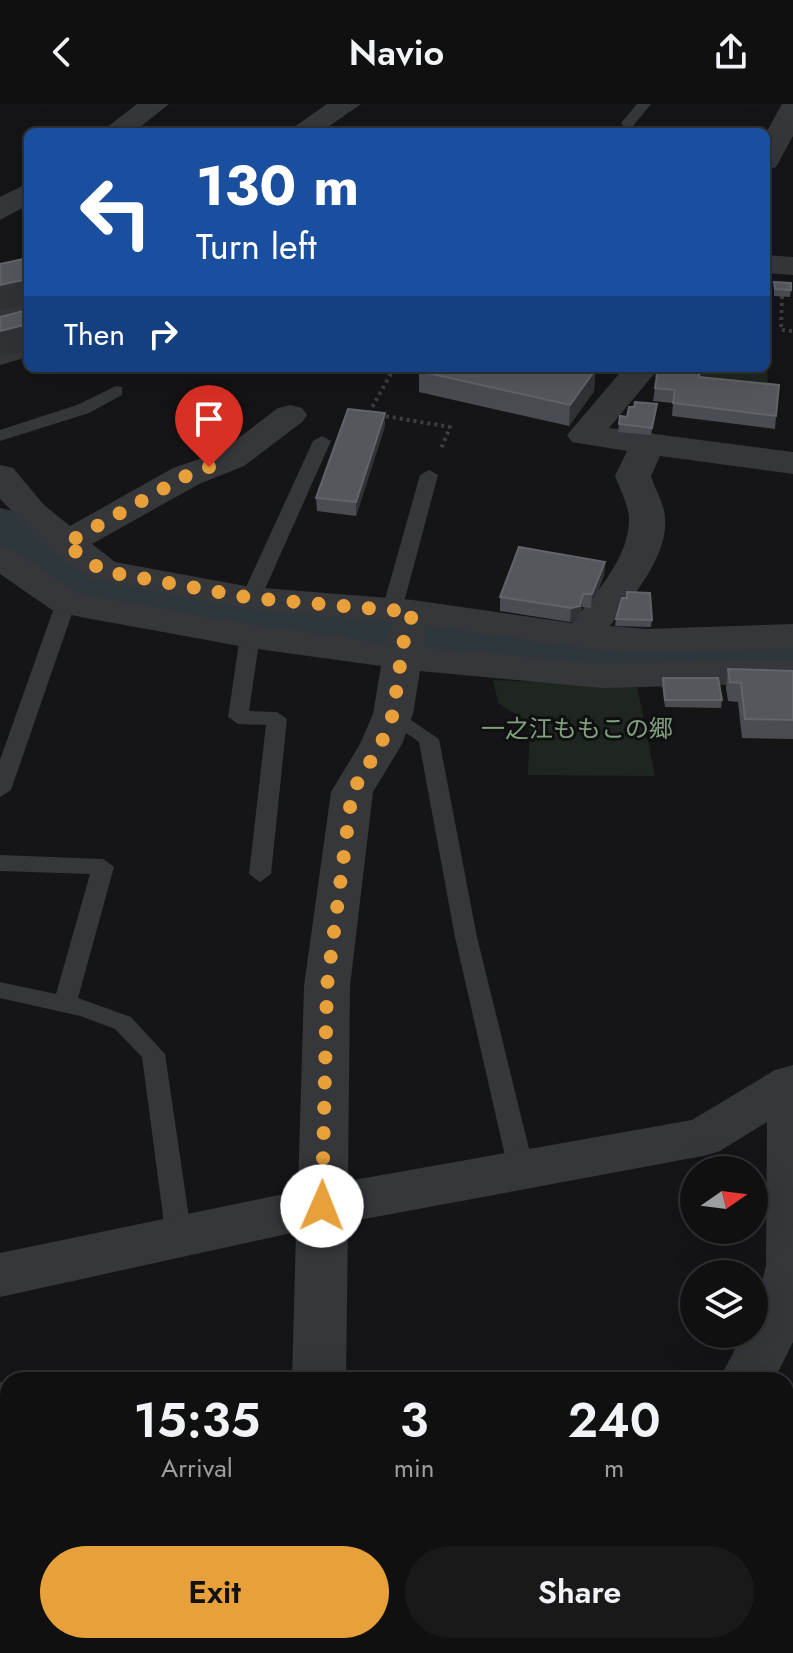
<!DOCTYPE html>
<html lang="en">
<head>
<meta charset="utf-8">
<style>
  :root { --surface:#101011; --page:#19191a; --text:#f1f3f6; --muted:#9c9d9f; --line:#303031; --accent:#e8a03b }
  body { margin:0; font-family:Jost,"Noto Sans JP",sans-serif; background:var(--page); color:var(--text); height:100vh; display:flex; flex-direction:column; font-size:30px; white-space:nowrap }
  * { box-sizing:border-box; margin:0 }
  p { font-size:26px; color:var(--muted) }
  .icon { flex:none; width:44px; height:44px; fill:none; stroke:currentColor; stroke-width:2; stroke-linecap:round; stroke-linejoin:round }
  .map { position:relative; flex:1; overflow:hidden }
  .panel { position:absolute; left:0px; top:1268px; width:794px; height:282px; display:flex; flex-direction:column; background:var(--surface); border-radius:24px 24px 0 0; box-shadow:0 8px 32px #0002,0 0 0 2px var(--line) }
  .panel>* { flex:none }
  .top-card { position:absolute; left:24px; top:24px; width:746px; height:244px; border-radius:12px; box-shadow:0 8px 32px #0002,0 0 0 2px var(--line); background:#1a4fa0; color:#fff; overflow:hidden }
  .needle { width:52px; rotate:76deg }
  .controls { position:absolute; left:680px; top:1052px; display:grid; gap:16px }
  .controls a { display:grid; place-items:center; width:88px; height:88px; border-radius:50%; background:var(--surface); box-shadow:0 8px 32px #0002,0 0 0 2px var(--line); font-size:40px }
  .pin { position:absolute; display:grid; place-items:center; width:68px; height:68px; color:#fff; margin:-82px -34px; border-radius:50% 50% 50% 0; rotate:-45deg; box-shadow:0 0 8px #0007 }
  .pin .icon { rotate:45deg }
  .me { position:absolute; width:88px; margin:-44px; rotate:1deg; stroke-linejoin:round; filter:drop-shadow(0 0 6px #0008) }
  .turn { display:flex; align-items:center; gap:28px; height:168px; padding:0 40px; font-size:36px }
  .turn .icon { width:104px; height:104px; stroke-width:2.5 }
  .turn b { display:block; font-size:56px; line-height:68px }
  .then { display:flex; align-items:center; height:76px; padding:0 40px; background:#0003; gap:16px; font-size:30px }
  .eta { display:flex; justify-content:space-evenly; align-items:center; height:136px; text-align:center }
  .eta b { font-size:48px; font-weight:600; line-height:56px }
  .cta { display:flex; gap:16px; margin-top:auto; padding:16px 40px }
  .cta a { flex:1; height:92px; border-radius:48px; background:var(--accent); color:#111; font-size:32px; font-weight:600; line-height:92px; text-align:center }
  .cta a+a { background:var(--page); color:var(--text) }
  header { display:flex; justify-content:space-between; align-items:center; height:104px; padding:0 40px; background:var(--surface); font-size:36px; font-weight:600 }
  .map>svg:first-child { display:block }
  .green { fill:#1f2620 }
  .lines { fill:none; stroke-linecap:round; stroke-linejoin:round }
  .river { fill:#2e373c; fill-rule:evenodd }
  .path { stroke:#3c3e42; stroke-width:4; stroke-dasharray:3 4; stroke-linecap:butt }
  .service { fill:#36373b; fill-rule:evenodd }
  .minor { fill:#36373b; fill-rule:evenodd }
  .tertiary { fill:#36373b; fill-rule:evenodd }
  .wall { fill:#4b4c52 }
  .shaded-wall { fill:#313236 }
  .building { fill:#55575c; stroke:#62646a; stroke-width:2 }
  .route { stroke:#e8a03b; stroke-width:14; stroke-dasharray:0 25.2 }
  .labels { text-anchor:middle; stroke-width:6; stroke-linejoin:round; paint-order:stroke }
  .park-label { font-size:24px; fill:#80a07f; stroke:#101012 }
</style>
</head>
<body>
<header><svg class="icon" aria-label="back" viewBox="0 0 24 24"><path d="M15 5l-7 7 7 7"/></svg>Navio<svg class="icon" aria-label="share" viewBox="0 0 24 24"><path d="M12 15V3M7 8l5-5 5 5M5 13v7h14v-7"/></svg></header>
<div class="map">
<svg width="793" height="1549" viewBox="0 0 793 1549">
  <rect width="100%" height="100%" fill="#151517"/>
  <g class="green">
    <polygon points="766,188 770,189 767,290 653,273 659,264 766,264"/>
    <polygon points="29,428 57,449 378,513 368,556 234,540 82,514 48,500 0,465 0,437"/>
    <polygon points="439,520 793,541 793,569 432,562"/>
    <polygon points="493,576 637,582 655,672 528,671 530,619 498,599"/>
  </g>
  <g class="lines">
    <polygon class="river" points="0,404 23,409 66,450 120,467 582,535 793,529 793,573 582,579 111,506 18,478 0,460"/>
    <g class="path">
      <polyline points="782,192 781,226 793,227"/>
      <polyline points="369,309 394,264"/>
      <polyline points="379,311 450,323 440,347"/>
    </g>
    <g class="service">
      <polygon points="637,0 651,0 633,22 623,22 621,19"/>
      <polygon points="28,197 28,207 0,213 0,203"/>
      <polygon points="28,243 28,253 0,261 0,251"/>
      <polygon points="116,282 122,283 122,291 89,309 0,337 0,326 77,301"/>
      <polygon points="322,332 331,337 261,494 251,500 244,498 241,494 313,337"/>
      <polygon points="429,366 438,371 402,506 392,512 385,510 382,506 420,371"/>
      <polygon points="66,492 76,498 11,686 0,693 0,656 56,498"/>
      <polygon points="250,526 260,532 249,607 277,608 287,615 271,770 260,778 249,770 266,621 238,620 228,613 240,532"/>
      <polygon points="393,604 439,635 477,833 534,1065 530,1072 521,1075 512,1072 508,1065 455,833 419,638 386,615 383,610"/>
      <polygon points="0,751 103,755 114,763 78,894 131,913 165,950 192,1134 188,1141 179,1144 170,1141 166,1134 142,953 115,925 80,912 0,894 0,878 56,890 90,770 0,767"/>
    </g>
    <g class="minor">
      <polygon points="327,0 361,0 321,28 287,28"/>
      <polygon points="766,151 793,153 793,171 766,169"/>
      <path d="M624,264H659L609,324L793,348V370L660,352L651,372C655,385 664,399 665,413C669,452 632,493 610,522L647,525L793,520V544L647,549L582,544L423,521L426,526L424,543L602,560L793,555V579L602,584L420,567L413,610L402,640L373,688L350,882L348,1077L692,1016L775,966L793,961V1238L774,1276H719L743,1230H754V1209L766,1162L767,1018L720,1047L703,1052L348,1118L346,1276H292L296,1128L0,1193V1149L298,1087L304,882L331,688L360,640L373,610L381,562L250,544L66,510L52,506L0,470V442L13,445L78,489L250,520L385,539L393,518L251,505L90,475L52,448L0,395V361L13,364L44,401L70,422L173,364L220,348L278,304L290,301L302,304L307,311L302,318L244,362L199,380L92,440L115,458L251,483L413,496L572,519C595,490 630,453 629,414C628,400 620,385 615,372L627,347L572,338L567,331Z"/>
      <polygon points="0,1278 8,1281 8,1332 0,1329"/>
      <rect x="286" y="1542" width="60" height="7"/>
      <polygon points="378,1542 459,1542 462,1549 381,1549"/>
      <polygon points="552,1542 613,1542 610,1549 549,1549"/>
    </g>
    <g class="tertiary">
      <polygon points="137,0 169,0 134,28 101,28"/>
      <polygon points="782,0 793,0 793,32 776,63 766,66 766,29"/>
      <polygon points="28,79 28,101 0,116 0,93"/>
    </g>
  </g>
  <g class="wall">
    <polygon points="774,178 791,186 790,193 774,192"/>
    <polygon points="595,266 594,287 569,322 419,288 419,267"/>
    <polygon points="699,273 776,312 775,325 672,312 673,299 653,297 655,284"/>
    <polygon points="656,307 651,331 618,328 620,312 627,313"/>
    <polygon points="385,322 356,412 317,407 316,394"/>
    <polygon points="605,458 604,471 591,504 582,503 579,516 570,518 500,507 500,493"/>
    <polygon points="616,515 652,516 651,523 615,522"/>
    <polygon points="728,565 793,567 793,635 742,634 738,598 728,597 726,584"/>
    <polygon points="663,574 722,596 721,604 665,603 662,581"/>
    <polygon points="660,1542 786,1542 793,1549 659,1549"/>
  </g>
  <g class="shaded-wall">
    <polygon points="28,175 28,200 0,206 0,181"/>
    <polygon points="28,220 28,246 0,253 0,227"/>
    <polygon points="595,266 594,287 569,322 570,301"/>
    <polygon points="385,309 385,322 356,412 356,398"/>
    <polygon points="605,458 604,471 591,504 592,490"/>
    <polygon points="583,490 582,503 579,516 570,518 571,504"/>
  </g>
  <g class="building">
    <polygon points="28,154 28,175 0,181 0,160"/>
    <polygon points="774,178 791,179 791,186 775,185"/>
    <polygon points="28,206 28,220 0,227 0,213"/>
    <polygon points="421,264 588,264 595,266 570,301 419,267"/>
    <polygon points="658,264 700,266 699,273 779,281 776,312 673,299 675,286 655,284"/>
    <polygon points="635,298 657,300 652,324 619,320 620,312 627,313 629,303 634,303"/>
    <polygon points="348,305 385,309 356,398 316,394"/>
    <polygon points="519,443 605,458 592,490 583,490 580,502 571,504 500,493"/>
    <polygon points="627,488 650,489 652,516 616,515 622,494 627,494"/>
    <polygon points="728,565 793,567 793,616 745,615 741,579 730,578"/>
    <polygon points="663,574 718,574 722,596 665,596"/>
    <polygon points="786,1311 793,1313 793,1549 689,1549 687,1545 674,1542 786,1542"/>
  </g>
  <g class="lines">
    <polyline class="route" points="209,363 186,372 65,440 103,467 251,494 413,508 403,540 393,610 381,640 352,688 327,882 322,1102"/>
  </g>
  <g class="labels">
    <g class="park-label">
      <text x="577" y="633">一之江ももこの郷</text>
    </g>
  </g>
</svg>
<div class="controls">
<a><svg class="needle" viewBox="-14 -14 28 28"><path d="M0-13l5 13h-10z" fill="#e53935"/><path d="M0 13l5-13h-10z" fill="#9c9d9f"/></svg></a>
<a><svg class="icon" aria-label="layers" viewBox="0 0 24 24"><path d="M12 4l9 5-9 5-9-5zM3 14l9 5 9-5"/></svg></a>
</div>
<div class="pin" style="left:209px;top:363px;background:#d93025"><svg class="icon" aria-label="arrive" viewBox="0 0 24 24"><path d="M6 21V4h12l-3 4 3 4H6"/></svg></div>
<svg class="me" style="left:322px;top:1102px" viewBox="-20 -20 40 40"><circle r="19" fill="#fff"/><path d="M0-13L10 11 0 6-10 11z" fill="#e8a03b"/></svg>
<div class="top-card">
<div class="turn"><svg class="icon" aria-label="left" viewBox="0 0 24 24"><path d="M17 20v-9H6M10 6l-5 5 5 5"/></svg><div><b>130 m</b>Turn left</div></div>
<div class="then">Then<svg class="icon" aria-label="right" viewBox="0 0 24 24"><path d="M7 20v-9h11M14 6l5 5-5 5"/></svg></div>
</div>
<section class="panel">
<div class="eta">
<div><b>15:35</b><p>Arrival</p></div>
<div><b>3</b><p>min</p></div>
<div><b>240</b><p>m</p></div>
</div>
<div class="cta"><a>Exit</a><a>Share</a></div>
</section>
</div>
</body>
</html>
